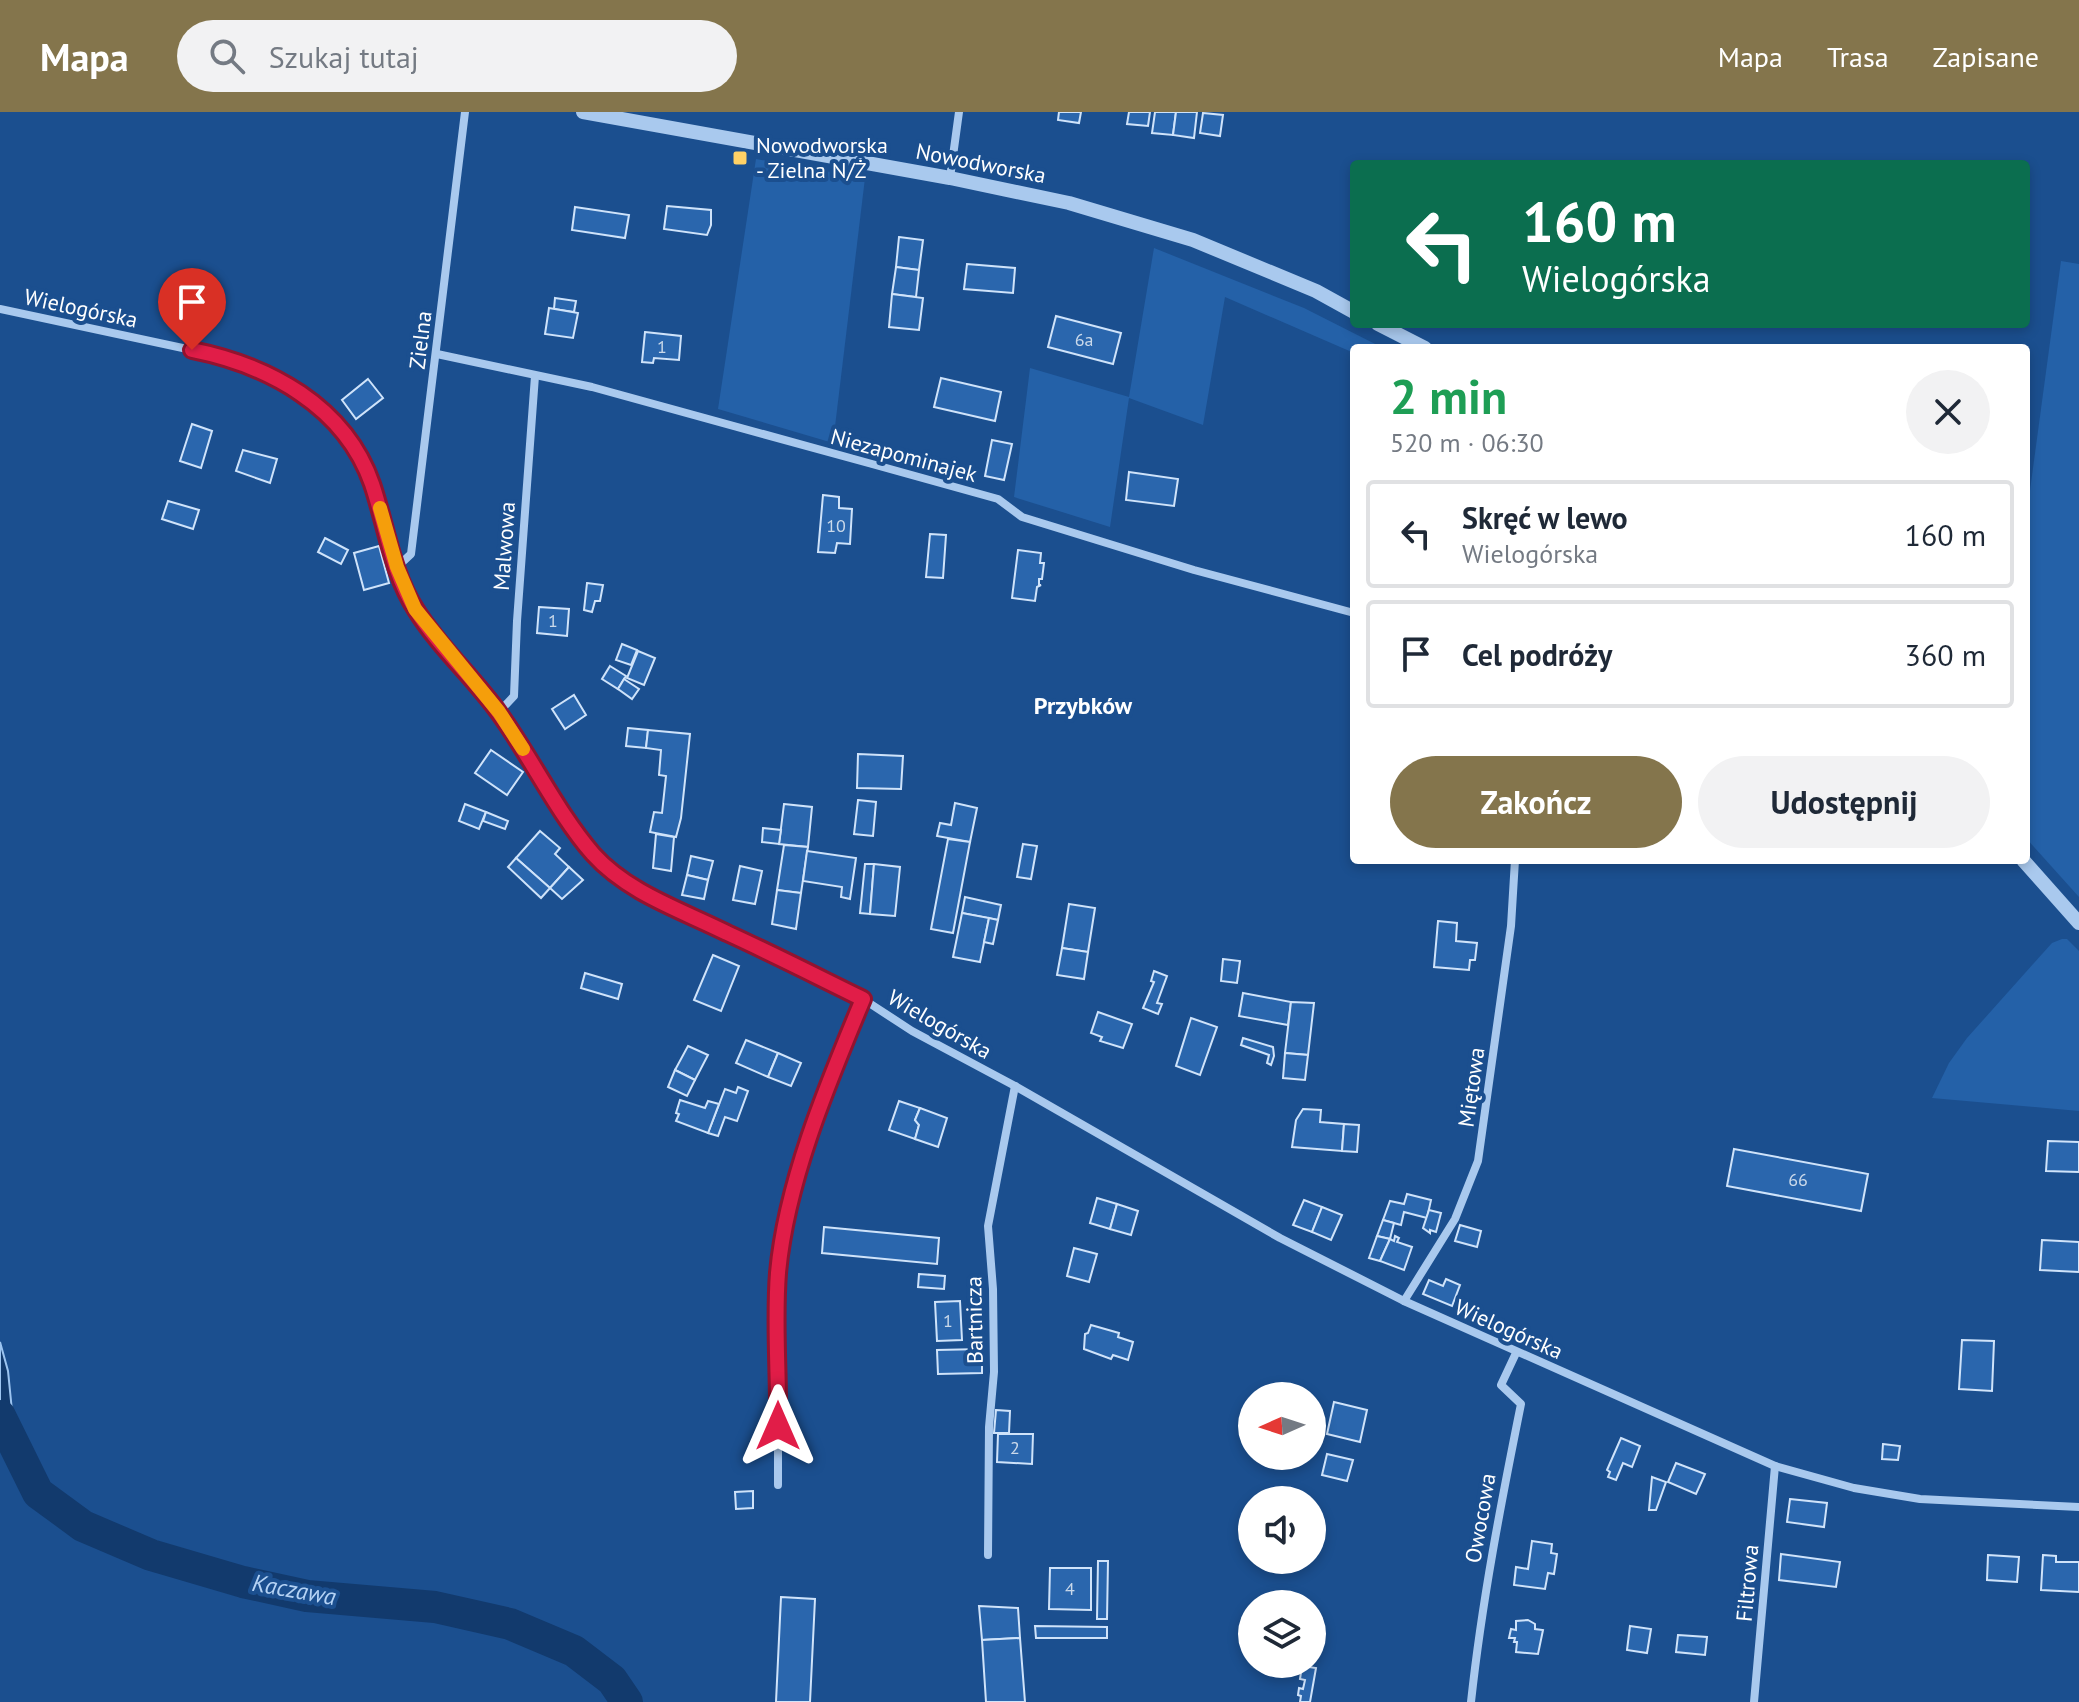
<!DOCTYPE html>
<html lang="pl">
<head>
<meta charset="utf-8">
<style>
  :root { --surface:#fff; --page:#f2f2f3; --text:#1f2937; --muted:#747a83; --line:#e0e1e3; --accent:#84754c }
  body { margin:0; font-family:"PT Sans",sans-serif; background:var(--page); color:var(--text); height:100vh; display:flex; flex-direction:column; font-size:30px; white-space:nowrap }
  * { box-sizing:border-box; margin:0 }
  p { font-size:26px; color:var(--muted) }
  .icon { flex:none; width:44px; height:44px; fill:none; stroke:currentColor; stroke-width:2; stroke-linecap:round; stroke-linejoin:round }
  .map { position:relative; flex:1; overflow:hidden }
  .details { position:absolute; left:1350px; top:232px; width:680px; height:520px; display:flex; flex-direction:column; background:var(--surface); border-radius:8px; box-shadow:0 4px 12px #0003 }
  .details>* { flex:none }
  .guide { position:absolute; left:1350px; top:48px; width:680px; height:168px; border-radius:8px; box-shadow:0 4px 12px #0003; background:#0b6e4f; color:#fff; overflow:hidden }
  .needle { width:52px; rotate:267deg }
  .buttons { position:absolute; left:1238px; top:1270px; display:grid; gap:16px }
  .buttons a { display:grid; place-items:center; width:88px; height:88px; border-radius:50%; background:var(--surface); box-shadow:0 4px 12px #0003; font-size:40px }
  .pin { position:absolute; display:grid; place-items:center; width:68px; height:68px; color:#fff; margin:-82px -34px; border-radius:50% 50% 50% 0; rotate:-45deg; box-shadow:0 0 8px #0007 }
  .pin .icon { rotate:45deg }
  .me { position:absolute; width:88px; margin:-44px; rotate:0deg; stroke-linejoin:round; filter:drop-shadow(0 0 6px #0008) }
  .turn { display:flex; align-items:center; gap:28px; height:168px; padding:0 40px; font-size:36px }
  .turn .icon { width:104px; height:104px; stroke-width:2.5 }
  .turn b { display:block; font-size:56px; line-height:68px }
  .round { display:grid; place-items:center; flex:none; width:84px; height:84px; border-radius:42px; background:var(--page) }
  .overview { display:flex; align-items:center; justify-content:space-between; height:136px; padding:0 40px }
  h1 { font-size:48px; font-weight:600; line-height:60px; color:#1e9e55 }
  .primary-button { display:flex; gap:16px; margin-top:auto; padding:16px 40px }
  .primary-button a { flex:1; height:92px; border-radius:48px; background:var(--accent); color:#fff; font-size:32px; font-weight:600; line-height:92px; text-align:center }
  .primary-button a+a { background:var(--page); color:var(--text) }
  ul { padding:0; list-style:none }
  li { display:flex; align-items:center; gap:24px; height:108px; margin:0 16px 12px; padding:0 24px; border:4px solid var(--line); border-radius:8px }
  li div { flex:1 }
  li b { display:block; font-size:30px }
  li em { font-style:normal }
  header { display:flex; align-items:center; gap:48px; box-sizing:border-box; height:112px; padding:0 40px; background:var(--accent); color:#fff }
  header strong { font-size:38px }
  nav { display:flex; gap:44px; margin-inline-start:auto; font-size:28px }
  .search { width:560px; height:72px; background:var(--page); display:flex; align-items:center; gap:20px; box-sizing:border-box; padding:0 28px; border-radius:44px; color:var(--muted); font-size:30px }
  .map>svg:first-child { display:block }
  .green { fill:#2461a8 }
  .water { fill:#123a6d; stroke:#9cc4f0; stroke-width:2 }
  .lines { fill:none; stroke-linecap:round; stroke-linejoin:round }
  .river { stroke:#123a6d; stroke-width:32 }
  .building { fill:#2a66ad; stroke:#cfe3fa; stroke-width:2 }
  .minor { stroke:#a9c9ee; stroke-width:8 }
  .tertiary { stroke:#a9c9ee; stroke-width:14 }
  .route-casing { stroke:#92132f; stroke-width:20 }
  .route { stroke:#e11d48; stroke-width:14 }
  .slow { stroke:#f59e0b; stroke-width:14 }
  .poi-dot { fill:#ffd166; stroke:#1b4f8f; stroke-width:3 }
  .labels { text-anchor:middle; stroke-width:8; stroke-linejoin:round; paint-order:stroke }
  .number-label { font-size:18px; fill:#cad9ea }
  .poi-label { font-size:22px; fill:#fff; stroke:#1b4f8f; text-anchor:start }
  .street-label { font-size:22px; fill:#fff; stroke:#1b4f8f }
  .neighbourhood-label { font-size:24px; font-weight:bold; fill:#fff; stroke:#1b4f8f }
  .water-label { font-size:24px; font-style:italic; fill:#b5d3f5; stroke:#1b4f8f }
</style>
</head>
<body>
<header>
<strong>Mapa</strong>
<div class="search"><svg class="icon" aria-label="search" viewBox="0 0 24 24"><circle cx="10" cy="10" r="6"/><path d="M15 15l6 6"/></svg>Szukaj tutaj</div>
<nav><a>Mapa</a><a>Trasa</a><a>Zapisane</a></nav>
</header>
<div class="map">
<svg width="2079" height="1590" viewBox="0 0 2079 1590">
  <rect width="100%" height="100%" fill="#1b4f8f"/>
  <g class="green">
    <polygon points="756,47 865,66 833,331 718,297"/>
    <polygon points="1154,136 1304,196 1383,236 1354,236 1354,241 1225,185 1203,313 1129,286 1110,415 1014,385 1030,256 1129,285"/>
    <polygon points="2061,149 2079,152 2079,785 2026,726 2026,408"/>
    <polygon points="2062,827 2067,827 2079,839 2079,999 1932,986 1949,951 1967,926 2052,831"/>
  </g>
  <polygon class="water" points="0,1230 8,1259 16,1339 0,1327"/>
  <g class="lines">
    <polyline class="river" points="0,1304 38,1381 83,1414 151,1443 243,1470 307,1484 435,1495 510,1512 574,1539 612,1568 627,1590"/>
  </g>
  <g class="building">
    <polygon points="1059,0 1081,0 1079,11 1058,8"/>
    <polygon points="1129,0 1150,0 1148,14 1127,12"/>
    <polygon points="1155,0 1176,0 1173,23 1152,21"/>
    <polygon points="1176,0 1197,0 1194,26 1173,23"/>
    <polygon points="1203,1 1223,3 1220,24 1200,21"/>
    <polygon points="667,94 711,98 711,113 707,123 664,117"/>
    <polygon points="575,95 629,103 625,126 572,118"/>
    <polygon points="899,125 923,128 919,158 896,155"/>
    <polygon points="967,152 1015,156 1013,181 964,177"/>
    <polygon points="896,155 919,158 916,185 892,182"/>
    <polygon points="892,182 923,186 919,218 889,215"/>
    <polygon points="555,186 576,189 574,200 554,197"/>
    <polygon points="549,196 578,201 573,226 545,222"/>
    <polygon points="1056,204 1121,221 1113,252 1048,235"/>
    <polygon points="645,220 681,224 679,248 654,246 653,251 642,250"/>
    <polygon points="941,266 1001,280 995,309 934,295"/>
    <polygon points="368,267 383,286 356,307 342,288"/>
    <polygon points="192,312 212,319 201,356 180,349"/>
    <polygon points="992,328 1012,332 1004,368 985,364"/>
    <polygon points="243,338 277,347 270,371 236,359"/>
    <polygon points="1129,360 1178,367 1174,394 1126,388"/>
    <polygon points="823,383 839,385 839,396 852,397 850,432 837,431 835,441 818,440"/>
    <polygon points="168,389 199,398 193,417 162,407"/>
    <polygon points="930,422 946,423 943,466 926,465"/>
    <polygon points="325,426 348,438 341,452 318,440"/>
    <polygon points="379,434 389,471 364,478 354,441"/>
    <polygon points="1018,438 1041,441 1040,451 1044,451 1042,467 1039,467 1039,473 1041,473 1037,475 1035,489 1012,486"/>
    <polygon points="587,471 603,473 600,489 595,489 592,500 584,498"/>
    <polygon points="539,495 569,497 567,524 537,521"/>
    <polygon points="622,532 637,538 631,553 616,548"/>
    <polygon points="638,539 655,546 644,573 627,566"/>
    <polygon points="610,554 626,564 618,577 602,567"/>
    <polygon points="624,567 639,577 632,587 618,577"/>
    <polygon points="574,583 586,603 565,617 552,597"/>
    <polygon points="628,616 648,618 646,636 626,634"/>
    <polygon points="648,618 690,622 681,706 676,725 650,720 654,700 662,701 666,664 659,663 661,638 646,636"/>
    <polygon points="491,638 523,660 507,683 475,661"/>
    <polygon points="858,642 903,644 901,677 857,676"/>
    <polygon points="858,688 876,690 873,724 854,722"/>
    <polygon points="955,691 977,696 970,730 937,724 940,711 951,713"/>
    <polygon points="465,692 486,700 479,717 459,709"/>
    <polygon points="784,692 812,695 808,735 779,732"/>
    <polygon points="486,700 508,709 505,717 483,709"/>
    <polygon points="763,716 781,718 779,732 762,730"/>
    <polygon points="540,719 560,736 555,742 569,755 550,776 516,746"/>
    <polygon points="656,722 674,725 671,759 653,756"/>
    <polygon points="948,727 970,730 953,821 931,817"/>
    <polygon points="1023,732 1037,734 1031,767 1017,765"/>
    <polygon points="784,733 808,735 801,781 777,778"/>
    <polygon points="807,739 856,746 850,787 841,785 842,775 803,769"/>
    <polygon points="691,744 713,749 708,768 687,763"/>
    <polygon points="516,746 550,776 541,786 508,755"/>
    <polygon points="865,752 874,752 870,802 860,801"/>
    <polygon points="874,752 900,755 895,804 870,802"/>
    <polygon points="740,754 762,759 755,792 733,788"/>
    <polygon points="569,755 583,768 562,787 550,776"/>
    <polygon points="687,763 708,768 704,787 682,783"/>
    <polygon points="777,778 801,781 796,817 772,812"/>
    <polygon points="965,785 1001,793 998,808 962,801"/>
    <polygon points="1069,792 1095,796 1088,840 1062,836"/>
    <polygon points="962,801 989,806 980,850 953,845"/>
    <polygon points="989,806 998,808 993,832 984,830"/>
    <polygon points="1438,809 1457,811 1456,829 1477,831 1475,848 1470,848 1469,858 1434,855"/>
    <polygon points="1062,836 1088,840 1084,867 1057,863"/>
    <polygon points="713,843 739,854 721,899 694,888"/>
    <polygon points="1223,847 1240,849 1237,871 1221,869"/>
    <polygon points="1154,859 1167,864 1157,891 1162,892 1158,902 1143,896 1154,870 1151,869"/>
    <polygon points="585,861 622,872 618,887 581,876"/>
    <polygon points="1243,881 1291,890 1288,913 1239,904"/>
    <polygon points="1291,890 1314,891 1308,943 1285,941"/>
    <polygon points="1098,900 1132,912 1123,936 1100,929 1102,925 1091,921"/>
    <polygon points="1191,906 1217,915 1200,963 1176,954"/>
    <polygon points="1243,926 1273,935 1274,944 1271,953 1267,951 1269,943 1241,933"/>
    <polygon points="746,928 778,941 768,965 736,951"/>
    <polygon points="688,934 708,943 695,968 675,958"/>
    <polygon points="778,941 801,951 791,974 768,965"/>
    <polygon points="1285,941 1308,943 1305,968 1283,966"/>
    <polygon points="675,958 695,968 687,984 668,975"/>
    <polygon points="738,975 748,979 737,1009 725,1005 718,1024 708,1021 725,977 736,981"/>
    <polygon points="680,988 705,996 708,989 719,992 708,1021 676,1009 679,1002 676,1001"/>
    <polygon points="899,989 920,996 915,1008 919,1013 915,1027 889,1018"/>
    <polygon points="920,996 947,1006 938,1035 915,1027 919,1013 915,1008"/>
    <polygon points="1303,997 1321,998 1320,1010 1344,1012 1342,1039 1292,1035 1296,1008"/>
    <polygon points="1344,1012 1359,1013 1357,1040 1342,1039"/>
    <polygon points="2048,1029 2079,1030 2079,1060 2046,1059"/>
    <polygon points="1734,1037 1868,1062 1861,1099 1727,1074"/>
    <polygon points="1407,1082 1431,1088 1427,1106 1404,1100 1401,1113 1383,1108 1390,1089 1404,1092"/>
    <polygon points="1097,1086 1117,1092 1110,1117 1090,1111"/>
    <polygon points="1304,1088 1322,1095 1312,1120 1293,1113"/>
    <polygon points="1117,1092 1138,1099 1131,1123 1110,1117"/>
    <polygon points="1322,1095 1342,1103 1331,1128 1312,1120"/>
    <polygon points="1429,1098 1441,1101 1436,1120 1430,1118 1430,1121 1423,1116"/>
    <polygon points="1383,1108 1394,1111 1390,1127 1377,1124"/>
    <polygon points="1460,1113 1481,1119 1477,1135 1455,1129"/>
    <polygon points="824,1115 939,1126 937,1152 822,1141"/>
    <polygon points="1377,1124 1390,1127 1380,1149 1369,1146"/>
    <polygon points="1395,1124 1399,1126 1397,1130 1412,1135 1404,1158 1380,1149 1390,1127 1394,1129"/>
    <polygon points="2042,1128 2079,1130 2079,1160 2040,1158"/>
    <polygon points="1074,1136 1097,1142 1089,1170 1067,1164"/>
    <polygon points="919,1162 945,1164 944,1177 918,1175"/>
    <polygon points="1446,1167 1460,1173 1452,1194 1423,1182 1429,1168 1443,1174"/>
    <polygon points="960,1189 962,1228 937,1229 935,1190"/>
    <polygon points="1091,1213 1119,1221 1118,1225 1133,1230 1128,1248 1113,1243 1111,1247 1084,1237 1085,1222 1088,1221"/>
    <polygon points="1962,1228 1994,1229 1992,1279 1959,1277"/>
    <polygon points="982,1237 982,1261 938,1262 937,1238"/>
    <polygon points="1334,1290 1367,1298 1360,1330 1327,1322"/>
    <polygon points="996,1298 1010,1299 1009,1321 994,1321"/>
    <polygon points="998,1322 1033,1322 1032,1352 997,1350"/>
    <polygon points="1621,1326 1640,1334 1632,1355 1623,1351 1616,1368 1608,1365 1610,1360 1607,1358"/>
    <polygon points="1883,1332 1900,1334 1898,1348 1882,1347"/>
    <polygon points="1327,1342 1353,1348 1347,1369 1322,1363"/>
    <polygon points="1676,1351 1705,1362 1696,1382 1668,1370"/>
    <polygon points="1652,1365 1666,1370 1656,1398 1649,1398"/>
    <polygon points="753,1379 753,1396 736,1397 735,1380"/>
    <polygon points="1790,1387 1827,1391 1824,1415 1787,1410"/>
    <polygon points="1532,1429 1552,1432 1551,1441 1557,1442 1554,1462 1548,1461 1545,1477 1514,1473 1516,1455 1528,1457"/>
    <polygon points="1781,1442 1840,1450 1836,1475 1779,1468"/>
    <polygon points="1988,1443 2019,1445 2017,1470 1987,1468"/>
    <polygon points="2043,1443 2056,1444 2056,1450 2079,1450 2079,1480 2041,1478"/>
    <polygon points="1098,1449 1108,1449 1107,1507 1097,1507"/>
    <polygon points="1050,1456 1091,1456 1091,1498 1049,1497"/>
    <polygon points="781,1485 815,1487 810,1590 776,1590"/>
    <polygon points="979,1494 1018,1496 1020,1526 982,1528"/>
    <polygon points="1528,1508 1535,1512 1535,1517 1543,1518 1538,1542 1516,1540 1517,1530 1514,1530 1515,1526 1509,1526 1511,1517 1516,1518 1516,1509"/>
    <polygon points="1035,1514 1107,1515 1107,1526 1036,1526"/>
    <polygon points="1630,1514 1651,1517 1647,1541 1627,1538"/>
    <polygon points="1678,1523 1707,1525 1705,1543 1676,1540"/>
    <polygon points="1020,1526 1025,1590 986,1590 982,1528"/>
    <polygon points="1302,1554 1316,1556 1310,1590 1300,1590 1301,1584 1298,1583 1299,1576 1303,1577 1305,1568 1300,1567"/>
  </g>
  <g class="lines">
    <g class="minor">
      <polyline points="950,66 959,0"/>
      <polyline points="0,197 220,244 261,257 296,276 322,299 352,333 371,368 397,455 415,497 499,600 593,742 629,774 863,887 912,919 1015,974 1280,1126 1404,1189 1775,1354 1854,1376 1920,1387 2079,1395"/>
      <polyline points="437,242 592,275 872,352 998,387 1022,405 1194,458 1354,501"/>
      <polyline points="397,455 411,442 465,0"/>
      <polyline points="499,600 514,584 517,509 535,264"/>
      <polyline points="1404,1189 1455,1107 1478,1049 1511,814 1515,748"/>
      <polyline points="778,1373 778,1161 790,1093 817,1002 863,887"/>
      <polyline points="988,1443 989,1315 994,1260 993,1177 988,1114 1015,974"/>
      <path d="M1471,1590C1482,1489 1501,1391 1521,1292L1501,1273L1516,1241"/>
      <polyline points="1754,1590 1775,1354"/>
    </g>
    <g class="tertiary">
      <polyline points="583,0 950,66 1069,91 1193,128 1316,179 1354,200"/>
      <polyline points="1378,212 1425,236"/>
      <polyline points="2023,748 2079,811"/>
    </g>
  </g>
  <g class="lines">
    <defs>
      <path id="route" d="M192,238C268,253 345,294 372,372C386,413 392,461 416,498C439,535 473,565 499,601C531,645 558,702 593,742C628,781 681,798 727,821C773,842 818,865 863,887C828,971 786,1070 778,1161C774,1211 779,1264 778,1314"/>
    </defs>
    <use href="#route" class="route-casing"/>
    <use href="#route" class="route"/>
    <polyline class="slow" points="380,396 397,455 415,497 499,600 523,637"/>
  </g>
  <rect class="poi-dot" x="732" y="38" width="16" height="16" rx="4"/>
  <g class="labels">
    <g class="number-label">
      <text x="1084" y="234">6a</text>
      <text x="662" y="241">1</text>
      <text x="836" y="420">10</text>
      <text x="553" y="515">1</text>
      <text x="1798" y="1074">66</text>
      <text x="948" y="1215">1</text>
      <text x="1015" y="1342">2</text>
      <text x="1070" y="1483">4</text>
    </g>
    <g class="poi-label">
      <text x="756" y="41">Nowodworska<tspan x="756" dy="25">- Zielna N/Ż</tspan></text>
    </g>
    <g class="street-label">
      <text transform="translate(981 51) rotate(11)" y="8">Nowodworska</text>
      <text transform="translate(81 196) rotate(12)" y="8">Wielogórska</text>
      <text transform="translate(420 228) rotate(-83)" y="8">Zielna</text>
      <text transform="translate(904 343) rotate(15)" y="8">Niezapominajek</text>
      <text transform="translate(504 434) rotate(-86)" y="8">Malwowa</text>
      <text transform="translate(940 912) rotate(30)" y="8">Wielogórska</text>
      <text transform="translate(1471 975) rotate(-82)" y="8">Miętowa</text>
      <text transform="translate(974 1208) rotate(-91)" y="8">Bartnicza</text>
      <text transform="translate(1509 1217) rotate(24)" y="8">Wielogórska</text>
      <text transform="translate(1480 1406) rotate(-80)" y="8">Owocowa</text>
      <text transform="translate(1747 1471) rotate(-85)" y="8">Filtrowa</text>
    </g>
    <g class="neighbourhood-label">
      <text x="1083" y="602">Przybków</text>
    </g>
    <g class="water-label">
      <text transform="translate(294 1478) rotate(10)" y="8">Kaczawa</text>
    </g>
  </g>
</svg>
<div class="buttons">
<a><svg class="needle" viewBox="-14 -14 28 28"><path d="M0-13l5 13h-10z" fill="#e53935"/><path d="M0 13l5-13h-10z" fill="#747a83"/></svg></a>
<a><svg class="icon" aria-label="sound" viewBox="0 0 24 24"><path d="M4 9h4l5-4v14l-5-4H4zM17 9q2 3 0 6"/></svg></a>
<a><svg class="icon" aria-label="layers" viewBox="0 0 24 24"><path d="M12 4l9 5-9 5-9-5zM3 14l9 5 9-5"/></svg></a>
</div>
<div class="pin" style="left:192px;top:238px;background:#d93025"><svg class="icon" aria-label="arrive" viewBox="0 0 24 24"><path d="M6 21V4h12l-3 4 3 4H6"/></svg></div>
<svg class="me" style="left:778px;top:1314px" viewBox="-20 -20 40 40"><path d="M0-17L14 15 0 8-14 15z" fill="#e11d48" stroke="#fff" stroke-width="4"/></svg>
<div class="guide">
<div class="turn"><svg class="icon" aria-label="left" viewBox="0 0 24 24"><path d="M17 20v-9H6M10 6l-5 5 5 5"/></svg><div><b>160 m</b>Wielogórska</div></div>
</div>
<section class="details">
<div class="overview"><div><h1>2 min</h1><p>520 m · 06:30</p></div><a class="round"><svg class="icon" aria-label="close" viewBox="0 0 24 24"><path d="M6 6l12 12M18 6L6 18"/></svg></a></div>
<ul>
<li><svg class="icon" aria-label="left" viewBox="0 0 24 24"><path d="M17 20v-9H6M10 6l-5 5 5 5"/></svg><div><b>Skręć w lewo</b><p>Wielogórska</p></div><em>160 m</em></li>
<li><svg class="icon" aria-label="arrive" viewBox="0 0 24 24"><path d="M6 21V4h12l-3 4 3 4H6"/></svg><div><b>Cel podróży</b></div><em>360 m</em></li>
</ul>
<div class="primary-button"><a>Zakończ</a><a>Udostępnij</a></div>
</section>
</div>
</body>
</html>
